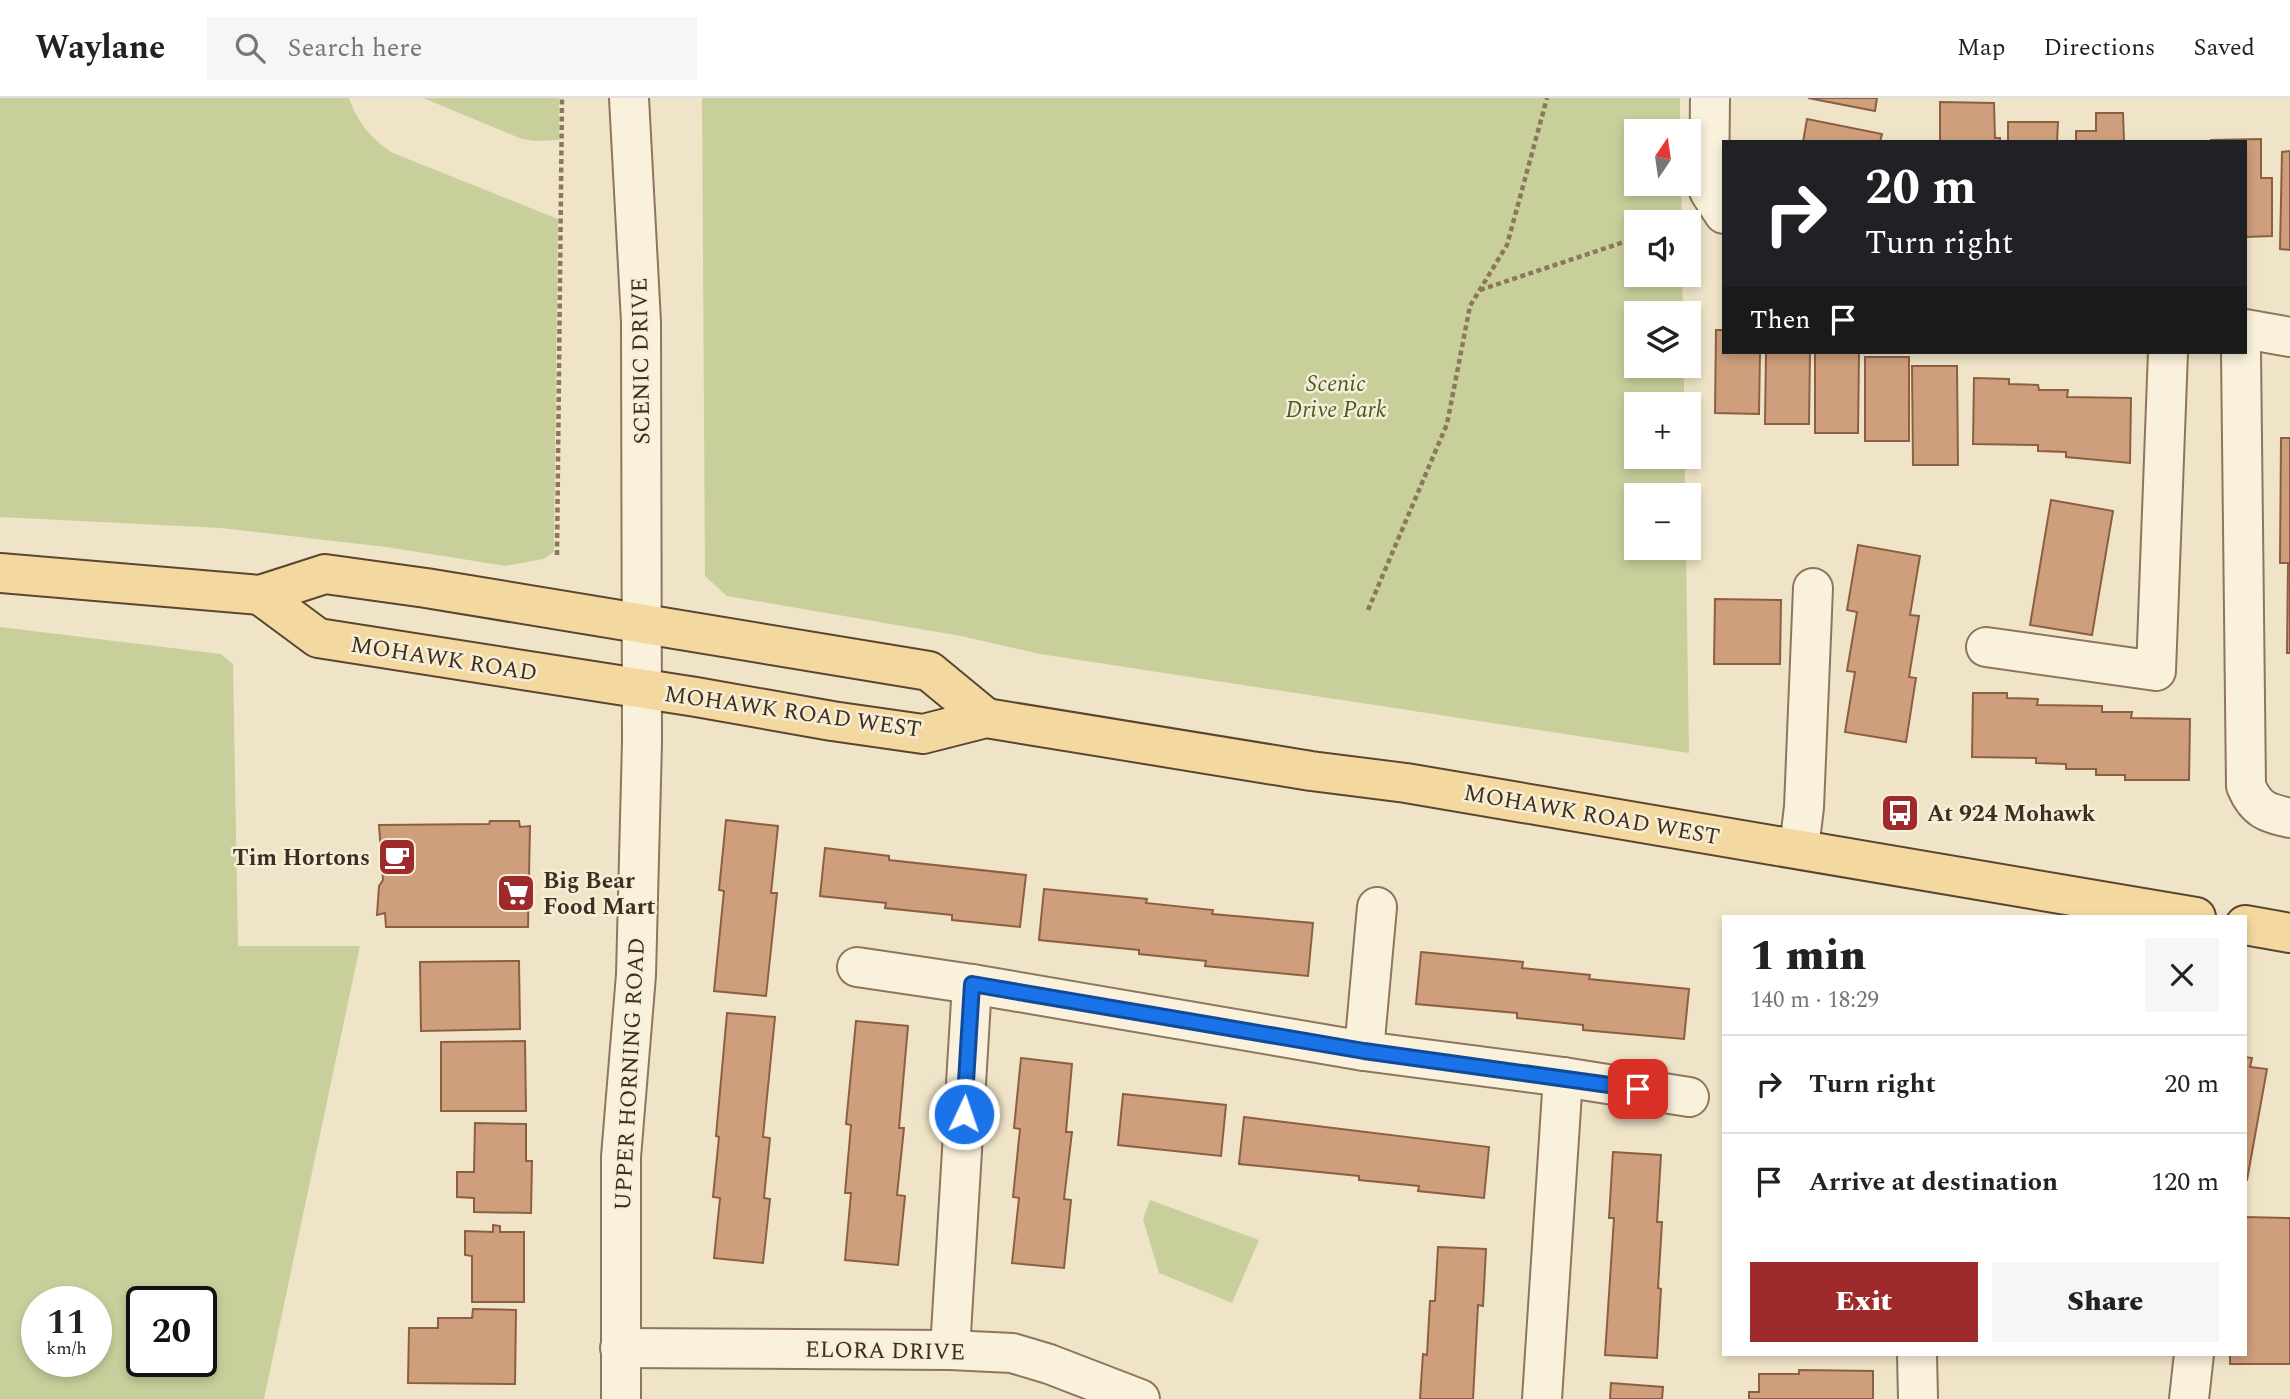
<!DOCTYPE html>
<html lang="en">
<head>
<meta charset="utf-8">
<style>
  :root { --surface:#fff; --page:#f6f6f6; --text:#222; --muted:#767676; --line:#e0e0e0; --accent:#9e2a2b }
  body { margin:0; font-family:Spectral,serif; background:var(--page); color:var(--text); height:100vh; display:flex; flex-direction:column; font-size:26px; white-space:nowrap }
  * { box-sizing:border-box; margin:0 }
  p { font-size:23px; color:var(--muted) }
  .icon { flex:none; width:38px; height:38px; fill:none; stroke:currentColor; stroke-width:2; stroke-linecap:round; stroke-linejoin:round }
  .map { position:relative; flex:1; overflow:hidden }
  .sheet { position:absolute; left:1722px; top:817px; width:525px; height:441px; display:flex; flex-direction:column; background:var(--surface); border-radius:0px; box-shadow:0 4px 10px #0003 }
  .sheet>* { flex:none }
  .hud { position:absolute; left:1722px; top:42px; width:525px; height:214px; border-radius:0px; box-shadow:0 4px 10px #0003; background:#202124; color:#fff; overflow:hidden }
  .needle { width:46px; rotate:13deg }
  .tools { position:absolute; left:1624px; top:21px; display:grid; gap:14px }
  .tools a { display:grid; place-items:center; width:77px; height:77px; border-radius:0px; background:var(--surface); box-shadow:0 4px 10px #0003; font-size:35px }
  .speed { position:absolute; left:21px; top:1188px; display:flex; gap:14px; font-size:35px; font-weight:700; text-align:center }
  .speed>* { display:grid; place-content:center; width:91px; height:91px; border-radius:50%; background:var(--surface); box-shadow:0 4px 10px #0003; line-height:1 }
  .speed small { font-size:18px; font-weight:400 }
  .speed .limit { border:4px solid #111; border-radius:10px; background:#fff; color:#111 }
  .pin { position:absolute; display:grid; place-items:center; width:60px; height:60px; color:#fff; margin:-30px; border-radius:14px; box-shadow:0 4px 10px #0006 }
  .me { position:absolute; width:77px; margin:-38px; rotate:3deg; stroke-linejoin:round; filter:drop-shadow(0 0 5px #0008) }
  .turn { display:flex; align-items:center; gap:24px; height:147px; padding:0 28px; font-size:32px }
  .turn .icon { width:91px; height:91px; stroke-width:2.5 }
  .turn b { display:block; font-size:49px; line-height:60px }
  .then { display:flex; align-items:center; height:66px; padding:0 28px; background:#0003; gap:14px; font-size:26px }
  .round { display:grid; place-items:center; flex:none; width:74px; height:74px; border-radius:0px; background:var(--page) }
  .summary { display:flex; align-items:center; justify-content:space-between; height:119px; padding:0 28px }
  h1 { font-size:42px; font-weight:800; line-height:52px }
  .button { display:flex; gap:14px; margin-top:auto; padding:14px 28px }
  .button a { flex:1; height:80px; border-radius:0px; background:var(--accent); color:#fff; font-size:28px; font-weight:800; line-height:80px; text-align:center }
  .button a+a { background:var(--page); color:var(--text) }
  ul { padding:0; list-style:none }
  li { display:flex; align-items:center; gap:21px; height:98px; padding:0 28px; border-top:2px solid var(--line) }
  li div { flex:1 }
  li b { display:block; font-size:26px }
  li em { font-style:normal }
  header { display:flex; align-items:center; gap:42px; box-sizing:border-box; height:98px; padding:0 35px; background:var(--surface); border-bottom:2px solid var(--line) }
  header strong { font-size:33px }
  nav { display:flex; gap:38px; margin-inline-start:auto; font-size:24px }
  .search { width:490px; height:63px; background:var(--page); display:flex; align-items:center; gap:18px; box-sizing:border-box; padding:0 24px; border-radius:0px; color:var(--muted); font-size:26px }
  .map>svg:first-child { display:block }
  .green { fill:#c9cf9b; fill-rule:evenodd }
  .building { fill:#cf9f7d; stroke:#8d5f41; stroke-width:2 }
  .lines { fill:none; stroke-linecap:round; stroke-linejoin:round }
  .minor-casing { stroke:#8d765c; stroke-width:42 }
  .major-casing { stroke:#5b4430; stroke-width:42 }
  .path { stroke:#8d765c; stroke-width:4.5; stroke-dasharray:5 3.5; stroke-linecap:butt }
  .minor { stroke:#faf1dc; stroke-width:38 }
  .major { stroke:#f3d9a0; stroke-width:38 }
  .route-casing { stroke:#114b97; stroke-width:18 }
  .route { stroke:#1a73e8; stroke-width:12 }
  .labels { text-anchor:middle; stroke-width:5; stroke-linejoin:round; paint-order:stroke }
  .street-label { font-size:23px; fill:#3d2e20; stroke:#f7eed8 }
  .park-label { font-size:23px; font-style:italic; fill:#4d5a26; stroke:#f7eed8 }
  .poi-label { font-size:23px; font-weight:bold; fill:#3d2e20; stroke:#f7eed8; text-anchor:start }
</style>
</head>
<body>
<header>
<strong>Waylane</strong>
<div class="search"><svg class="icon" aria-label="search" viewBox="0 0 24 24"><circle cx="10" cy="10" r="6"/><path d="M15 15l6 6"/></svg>Search here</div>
<nav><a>Map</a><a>Directions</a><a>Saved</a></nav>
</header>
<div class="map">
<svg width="2290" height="1301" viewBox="0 0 2290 1301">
  <rect width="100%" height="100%" fill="#f0e4c8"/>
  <g class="green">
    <path d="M0,0H349C358,25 371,41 393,55L558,121L554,454L543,461L506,468L386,449L221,430L0,419Z"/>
    <polygon points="423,0 559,0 559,42 536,43 522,41"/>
    <polygon points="702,0 1680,0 1680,33 1636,33 1636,86 1681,86 1682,124 1636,124 1636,177 1682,177 1683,215 1636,215 1636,268 1684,268 1684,306 1636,306 1636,359 1685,359 1685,397 1636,397 1636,450 1686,450 1689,655 1040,556 961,538 727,498 705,478"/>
    <path d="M0,529L221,556L233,566L238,848H360L264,1301H0ZM37,1204H96V1264H37ZM142,1204H201V1264H142Z"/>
    <polygon points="1150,1102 1259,1142 1232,1205 1159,1175 1143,1121"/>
  </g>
  <g class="building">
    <polygon points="1808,0 1877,0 1875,13"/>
    <polygon points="1940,4 1994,5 1995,40 2000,40 2000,44 1940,44"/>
    <polygon points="2096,15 2123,15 2124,44 2076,44 2076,33 2096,33"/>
    <polygon points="1807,21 1882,36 1880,44 1803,44"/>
    <polygon points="2008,24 2058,24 2057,44 2008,44"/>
    <polygon points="2261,41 2261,80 2272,80 2272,138 2245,139 2245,44 2211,44 2211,42"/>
    <polygon points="2290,53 2290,152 2280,151 2282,54"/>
    <polygon points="1716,232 1724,232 1724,254 1760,254 1759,316 1715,315"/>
    <polygon points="1766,254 1810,254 1809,326 1765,326"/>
    <polygon points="1815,254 1859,254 1858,335 1815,335"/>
    <rect x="1865" y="259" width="44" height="84"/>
    <polygon points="1912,268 1957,268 1958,367 1913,367"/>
    <polygon points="1974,280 2009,281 2009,286 2038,287 2039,292 2068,292 2067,299 2131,300 2130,365 2066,359 2066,354 2038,353 2038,347 1973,346"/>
    <polygon points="2281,340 2290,340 2290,555 2287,555 2288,465 2280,465"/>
    <polygon points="2051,402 2113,413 2092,537 2030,527"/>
    <polygon points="1858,447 1920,458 1910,517 1919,518 1909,579 1916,580 1906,644 1845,634 1855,574 1847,573 1857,514 1847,512"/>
    <polygon points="1715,501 1781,502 1780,566 1714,566"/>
    <polygon points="1973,595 2007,595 2007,600 2038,601 2037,607 2102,608 2102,614 2132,614 2131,620 2190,621 2189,682 2125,682 2125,677 2096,677 2096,671 2066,671 2066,666 2036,665 2036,660 1972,659"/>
    <polygon points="726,722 778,728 771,795 777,795 766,898 714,893 724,793 719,792"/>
    <polygon points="490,723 519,723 520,729 530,728 528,829 386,829 385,815 377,817 379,788 383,782 379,727 489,726"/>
    <polygon points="825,750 889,758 889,762 1026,777 1020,829 952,822 952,817 885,810 886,805 820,798"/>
    <polygon points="1044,791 1147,801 1146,805 1213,812 1212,816 1313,825 1308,878 1205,868 1206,863 1139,856 1139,852 1039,842"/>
    <polygon points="1421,854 1523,864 1522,870 1590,877 1589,881 1689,891 1684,941 1583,932 1583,927 1517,920 1517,915 1416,906"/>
    <polygon points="519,863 520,931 421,933 420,864"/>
    <polygon points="727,915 775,919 763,1039 770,1040 764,1100 770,1101 763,1165 714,1160 720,1100 713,1099 719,1039 716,1038"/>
    <polygon points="856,923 908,928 899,1030 904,1030 897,1097 905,1098 898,1167 845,1162 851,1095 845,1095 851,1027 846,1026"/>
    <polygon points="525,943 526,1013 441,1013 441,944"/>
    <polygon points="2245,959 2252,960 2250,969 2267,971 2247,1082 2245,1082"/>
    <polygon points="1021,960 1072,966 1066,1034 1072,1034 1064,1101 1071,1102 1064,1170 1012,1165 1019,1100 1013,1099 1020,1031 1014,1030"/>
    <polygon points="1123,996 1226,1007 1221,1058 1118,1047"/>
    <polygon points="1244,1019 1489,1049 1484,1100 1418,1093 1419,1088 1359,1082 1359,1078 1239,1066"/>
    <polygon points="475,1025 526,1026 526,1063 532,1063 531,1115 474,1114 474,1100 457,1099 457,1074 474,1074"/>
    <polygon points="1613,1054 1661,1057 1657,1124 1662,1124 1658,1190 1661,1191 1657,1260 1605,1257 1614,1120 1609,1120"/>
    <polygon points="2245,1119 2290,1120 2290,1266 2230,1266 2230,1256 2245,1256"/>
    <polygon points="493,1127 500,1128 500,1134 524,1134 524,1204 472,1204 472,1158 465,1157 465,1133 493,1134"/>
    <polygon points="1438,1149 1486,1151 1483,1208 1478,1207 1473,1301 1420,1301 1423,1256 1427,1257 1430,1203 1435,1203"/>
    <polygon points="473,1211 516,1212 515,1286 408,1285 409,1230 438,1230 438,1220 472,1220"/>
    <polygon points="1799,1272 1873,1273 1873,1301 1749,1301 1749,1294 1759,1294 1759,1276 1799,1276"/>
    <polygon points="1611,1285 1663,1289 1662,1301 1610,1301"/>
  </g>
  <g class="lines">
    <defs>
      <g id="minor">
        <polyline points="1710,0 1709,93 1724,116"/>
        <polyline points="2245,231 2290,239"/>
        <path d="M2241,254L2246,688C2256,712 2267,715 2290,720"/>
        <polyline points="1986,549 2156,573 2168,254"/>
        <polyline points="1799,751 1804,709 1813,490"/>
        <polyline points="857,869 972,886 1364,953 1563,979 1689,999"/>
        <polyline points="1364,953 1377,809"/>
        <polyline points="620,1250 950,1252 1012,1255 1049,1266 1140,1301"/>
        <polyline points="950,1252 972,886"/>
        <polyline points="1917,1256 1918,1301"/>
        <polyline points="621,1301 621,1059 636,877 642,644 641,224 629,0"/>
        <polyline points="1542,1301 1563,979"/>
        <polyline points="2189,1301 2194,1256"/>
      </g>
      <g id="major">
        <polyline points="0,475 260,497 325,476 426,490 929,573 986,620"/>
        <polyline points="260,497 318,540 696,599 832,623 923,636 986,620 1311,673 1406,685 2196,819"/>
        <polyline points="2245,827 2290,835"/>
      </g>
    </defs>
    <use href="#minor" class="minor-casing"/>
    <use href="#major" class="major-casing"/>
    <g class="path">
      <polyline points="1480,192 1636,140"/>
      <polyline points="557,457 562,0"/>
      <polyline points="1368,512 1447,326 1470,208 1507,147 1547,0"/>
    </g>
    <use href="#minor" class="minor"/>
    <use href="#major" class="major"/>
  </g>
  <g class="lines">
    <defs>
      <polyline id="route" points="964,1016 972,886 1364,953 1638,991"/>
    </defs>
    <use href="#route" class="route-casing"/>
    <use href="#route" class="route"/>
  </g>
  <defs>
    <symbol id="bus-square" viewBox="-11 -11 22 22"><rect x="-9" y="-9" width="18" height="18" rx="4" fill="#9e2a2b" stroke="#f7eed8"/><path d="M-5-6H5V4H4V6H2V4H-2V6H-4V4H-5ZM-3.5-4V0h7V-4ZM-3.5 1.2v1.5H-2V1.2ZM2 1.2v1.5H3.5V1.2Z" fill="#fff"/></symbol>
    <symbol id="cafe-square" viewBox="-11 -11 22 22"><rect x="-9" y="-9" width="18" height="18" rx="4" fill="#9e2a2b" stroke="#f7eed8"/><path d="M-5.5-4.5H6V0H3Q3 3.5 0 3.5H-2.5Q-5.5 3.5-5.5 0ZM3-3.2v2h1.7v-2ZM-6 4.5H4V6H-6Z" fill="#fff"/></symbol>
    <symbol id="supermarket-square" viewBox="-11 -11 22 22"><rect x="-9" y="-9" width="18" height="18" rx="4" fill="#9e2a2b" stroke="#f7eed8"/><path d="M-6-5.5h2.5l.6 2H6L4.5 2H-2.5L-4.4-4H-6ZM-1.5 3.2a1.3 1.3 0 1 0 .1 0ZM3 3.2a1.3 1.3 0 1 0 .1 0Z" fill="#fff"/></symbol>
  </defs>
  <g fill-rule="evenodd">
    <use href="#bus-square" x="1878" y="693" width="44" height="44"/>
    <use href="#cafe-square" x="375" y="737" width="44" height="44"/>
    <use href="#supermarket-square" x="494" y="773" width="44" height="44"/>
  </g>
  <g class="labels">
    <g class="street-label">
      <text transform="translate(640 263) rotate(-91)" y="8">SCENIC DRIVE</text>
      <text transform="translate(444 560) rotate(9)" y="8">MOHAWK ROAD</text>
      <text transform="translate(793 613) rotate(8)" y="8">MOHAWK ROAD WEST</text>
      <text transform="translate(1592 716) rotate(10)" y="8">MOHAWK ROAD WEST</text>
      <text transform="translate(629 976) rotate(-87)" y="8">UPPER HORNING ROAD</text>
      <text transform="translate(885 1252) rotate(1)" y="8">ELORA DRIVE</text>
    </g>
    <g class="park-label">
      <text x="1336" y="293">Scenic<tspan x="1336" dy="26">Drive Park</tspan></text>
    </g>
    <g class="poi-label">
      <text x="1927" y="723">At 924 Mohawk</text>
      <text x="370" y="767" text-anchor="end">Tim Hortons</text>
      <text x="543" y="790">Big Bear<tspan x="543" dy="26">Food Mart</tspan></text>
    </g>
  </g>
</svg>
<div class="tools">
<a><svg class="needle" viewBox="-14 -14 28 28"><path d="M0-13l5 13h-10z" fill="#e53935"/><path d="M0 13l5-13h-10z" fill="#767676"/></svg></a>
<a><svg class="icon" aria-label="sound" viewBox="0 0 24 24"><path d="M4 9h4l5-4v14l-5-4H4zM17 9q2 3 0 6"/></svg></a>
<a><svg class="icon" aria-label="layers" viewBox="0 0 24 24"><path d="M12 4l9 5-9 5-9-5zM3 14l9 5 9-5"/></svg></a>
<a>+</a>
<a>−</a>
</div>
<div class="speed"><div>11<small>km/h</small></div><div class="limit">20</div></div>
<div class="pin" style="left:1638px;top:991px;background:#d93025"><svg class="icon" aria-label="arrive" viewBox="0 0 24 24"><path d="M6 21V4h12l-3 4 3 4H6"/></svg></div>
<svg class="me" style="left:964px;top:1016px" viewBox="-20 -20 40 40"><circle r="17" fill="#1a73e8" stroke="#fff" stroke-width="3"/><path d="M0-11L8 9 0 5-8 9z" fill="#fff"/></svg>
<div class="hud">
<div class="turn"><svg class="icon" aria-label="right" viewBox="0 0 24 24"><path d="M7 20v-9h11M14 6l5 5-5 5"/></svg><div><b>20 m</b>Turn right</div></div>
<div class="then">Then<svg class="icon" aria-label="arrive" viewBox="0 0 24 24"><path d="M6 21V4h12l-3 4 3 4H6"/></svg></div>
</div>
<section class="sheet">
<div class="summary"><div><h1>1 min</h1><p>140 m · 18:29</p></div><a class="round"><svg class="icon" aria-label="close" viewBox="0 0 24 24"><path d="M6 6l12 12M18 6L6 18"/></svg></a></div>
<ul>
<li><svg class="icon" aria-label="right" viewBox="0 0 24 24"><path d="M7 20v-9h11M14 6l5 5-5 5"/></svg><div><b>Turn right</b></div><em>20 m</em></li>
<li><svg class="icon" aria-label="arrive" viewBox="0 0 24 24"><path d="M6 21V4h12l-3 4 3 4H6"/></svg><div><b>Arrive at destination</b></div><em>120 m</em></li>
</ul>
<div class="button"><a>Exit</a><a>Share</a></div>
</section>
</div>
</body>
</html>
